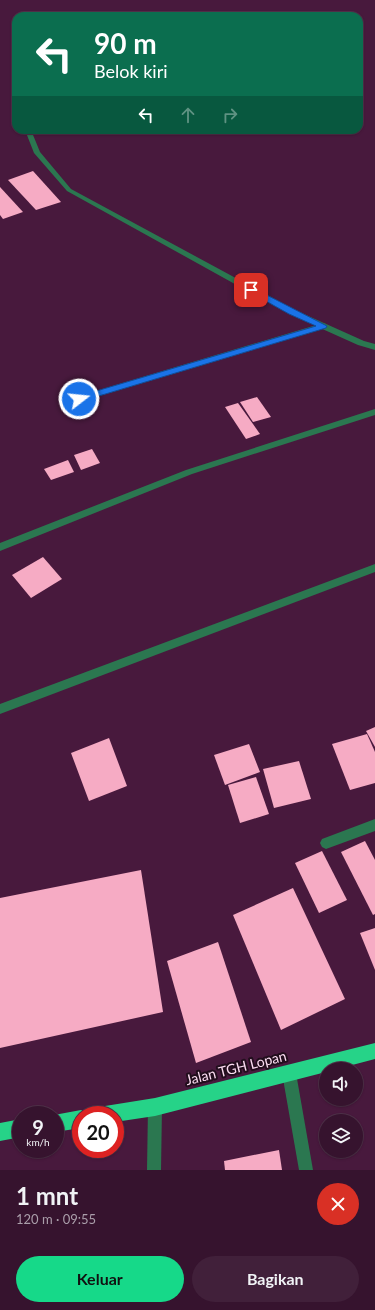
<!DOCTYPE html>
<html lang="id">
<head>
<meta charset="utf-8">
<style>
  :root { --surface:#36132e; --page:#41203a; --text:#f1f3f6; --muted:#aa9eaa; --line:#50324a; --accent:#16d989 }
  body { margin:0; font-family:Lato,sans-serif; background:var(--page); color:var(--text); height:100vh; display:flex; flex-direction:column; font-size:15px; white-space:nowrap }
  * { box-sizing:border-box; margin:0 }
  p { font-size:13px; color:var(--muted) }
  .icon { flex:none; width:22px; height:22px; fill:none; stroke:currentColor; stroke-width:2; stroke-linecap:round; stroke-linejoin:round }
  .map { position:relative; height:1170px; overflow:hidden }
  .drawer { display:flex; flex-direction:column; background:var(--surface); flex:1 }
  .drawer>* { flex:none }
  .top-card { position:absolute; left:12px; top:12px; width:351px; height:122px; border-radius:12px; box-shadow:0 1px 3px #0004,0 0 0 1px var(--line); background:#0b6e4f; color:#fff; overflow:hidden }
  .tools { position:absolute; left:319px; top:1062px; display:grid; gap:8px }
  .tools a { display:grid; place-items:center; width:44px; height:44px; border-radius:50%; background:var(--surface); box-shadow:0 1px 3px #0004,0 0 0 1px var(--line); font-size:20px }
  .speed { position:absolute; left:12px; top:1106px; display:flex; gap:8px; font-size:20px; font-weight:700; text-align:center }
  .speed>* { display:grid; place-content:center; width:52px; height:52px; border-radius:50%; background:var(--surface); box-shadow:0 1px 3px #0004,0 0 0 1px var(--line); line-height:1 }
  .speed small { font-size:10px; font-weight:400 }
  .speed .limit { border:6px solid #d22; background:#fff; color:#111 }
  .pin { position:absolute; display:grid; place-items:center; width:34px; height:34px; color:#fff; margin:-17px; border-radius:8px; box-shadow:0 2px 6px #0006 }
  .me { position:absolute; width:44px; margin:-22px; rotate:74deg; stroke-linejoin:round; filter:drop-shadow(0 0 3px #0008) }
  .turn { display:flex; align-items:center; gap:14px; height:84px; padding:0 16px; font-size:18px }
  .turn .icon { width:52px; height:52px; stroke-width:2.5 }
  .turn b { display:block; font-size:28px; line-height:34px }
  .lanes { display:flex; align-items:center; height:38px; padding:0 16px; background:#0003; justify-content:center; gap:20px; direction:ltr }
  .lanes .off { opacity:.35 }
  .round { display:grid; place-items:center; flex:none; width:42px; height:42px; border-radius:21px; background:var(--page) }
  .headline { display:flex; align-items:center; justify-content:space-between; height:68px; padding:0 16px }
  h1 { font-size:24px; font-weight:700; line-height:30px }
  .primary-button { display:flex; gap:8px; margin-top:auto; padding:8px 16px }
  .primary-button a { flex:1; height:46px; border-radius:24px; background:var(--accent); color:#111; font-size:16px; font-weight:700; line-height:46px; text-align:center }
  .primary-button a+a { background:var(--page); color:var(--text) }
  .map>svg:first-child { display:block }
  .building { fill:#f6abc4 }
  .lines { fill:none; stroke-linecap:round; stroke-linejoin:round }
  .lane { fill:#2b7750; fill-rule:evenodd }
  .street { fill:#2b7750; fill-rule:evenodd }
  .highway { fill:#26d388; fill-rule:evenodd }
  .route { fill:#1a73e8; stroke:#114b97 }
  .labels { text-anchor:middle; stroke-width:4; stroke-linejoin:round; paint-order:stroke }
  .near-street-label { font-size:14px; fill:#fbdcf1; stroke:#220e1d }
</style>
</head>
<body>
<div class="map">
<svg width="375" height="1170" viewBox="0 0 375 1170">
  <rect width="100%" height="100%" fill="#48193d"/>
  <g class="building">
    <polygon points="33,171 61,202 36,210 8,180"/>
    <polygon points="0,187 23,212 3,219 0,215"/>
    <polygon points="257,397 271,417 253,422 240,402"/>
    <polygon points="238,403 260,434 246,439 225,407"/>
    <polygon points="92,449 100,463 81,470 74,455"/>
    <polygon points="68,460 74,472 51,480 44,469"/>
    <polygon points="43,557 62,579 31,598 12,575"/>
    <polygon points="375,727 375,747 366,731"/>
    <polygon points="367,734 375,752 375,783 350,790 332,744"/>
    <polygon points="109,738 127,786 89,801 71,753"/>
    <polygon points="249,744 260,772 225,785 214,755"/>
    <polygon points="299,761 311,799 274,808 263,769"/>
    <polygon points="256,777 269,814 240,823 228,785"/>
    <polygon points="365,841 375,860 375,914 373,915 341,852"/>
    <polygon points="322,851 347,900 319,913 295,863"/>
    <polygon points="141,870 163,1012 0,1048 0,898"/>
    <polygon points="293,888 345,999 281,1030 233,915"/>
    <polygon points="375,928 375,970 360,933"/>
    <polygon points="218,942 251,1042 196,1063 167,961"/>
    <polygon points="279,1150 282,1170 225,1170 224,1161"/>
  </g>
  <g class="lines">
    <polygon class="lane" points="323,323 326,324 326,328 79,402 75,399 76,397"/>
    <g class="street">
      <polygon points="25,130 31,130 40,152 71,189 295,310 364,341 375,344 375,350 358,345 289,314 67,191 34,153"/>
      <polygon points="375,409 375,415 192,474 0,551 0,543 186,470"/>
      <polygon points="375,564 375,572 0,714 0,704"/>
      <polygon points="375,819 375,831 326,849 322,847 320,843 322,839"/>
      <polygon points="289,1066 294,1068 296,1073 313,1170 299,1170 282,1073 284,1068"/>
      <polygon points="155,1100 160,1102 162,1107 161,1170 147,1170 148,1107 150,1102"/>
    </g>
    <g class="highway">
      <polygon points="375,1043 375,1059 337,1069 326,1069 326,1072 155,1116 115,1122 115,1115 96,1115 99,1109 105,1106 155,1098"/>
      <polygon points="81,1110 87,1113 88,1115 81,1115 81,1128 55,1132 55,1115 54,1115"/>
      <polygon points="21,1119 21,1137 0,1141 0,1123"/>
    </g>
  </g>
  <polygon class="route" points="248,288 253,288 327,326 326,328 82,401 76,401 76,397 316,326 289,314 248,291"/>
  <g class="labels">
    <g class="near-street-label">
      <text transform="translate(236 1068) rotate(-14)" y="5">Jalan TGH Lopan</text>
    </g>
  </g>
</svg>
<div class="tools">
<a><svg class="icon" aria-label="sound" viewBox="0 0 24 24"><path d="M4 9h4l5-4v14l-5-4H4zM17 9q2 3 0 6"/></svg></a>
<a><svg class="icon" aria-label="layers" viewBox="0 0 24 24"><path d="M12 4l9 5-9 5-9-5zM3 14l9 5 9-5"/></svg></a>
</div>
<div class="speed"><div>9<small>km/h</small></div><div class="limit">20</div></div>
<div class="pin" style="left:251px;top:290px;background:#d93025"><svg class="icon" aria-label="arrive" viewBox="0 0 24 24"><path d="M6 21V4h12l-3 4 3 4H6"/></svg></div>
<svg class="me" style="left:79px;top:399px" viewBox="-20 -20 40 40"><circle r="17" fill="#1a73e8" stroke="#fff" stroke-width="3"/><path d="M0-11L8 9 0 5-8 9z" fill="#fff"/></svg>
<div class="top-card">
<div class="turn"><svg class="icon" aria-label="left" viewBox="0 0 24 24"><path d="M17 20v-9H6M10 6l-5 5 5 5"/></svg><div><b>90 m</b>Belok kiri</div></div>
<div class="lanes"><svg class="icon" aria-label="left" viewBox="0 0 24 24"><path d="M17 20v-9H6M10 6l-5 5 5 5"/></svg><svg class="icon off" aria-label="ahead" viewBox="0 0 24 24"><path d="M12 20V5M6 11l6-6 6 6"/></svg><svg class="icon off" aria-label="right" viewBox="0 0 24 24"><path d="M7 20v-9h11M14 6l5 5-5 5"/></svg></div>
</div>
</div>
<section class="drawer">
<div class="headline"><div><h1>1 mnt</h1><p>120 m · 09:55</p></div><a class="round" style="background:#d93025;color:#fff"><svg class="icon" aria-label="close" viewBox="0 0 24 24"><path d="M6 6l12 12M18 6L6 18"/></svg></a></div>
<div class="primary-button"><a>Keluar</a><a>Bagikan</a></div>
</section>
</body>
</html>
